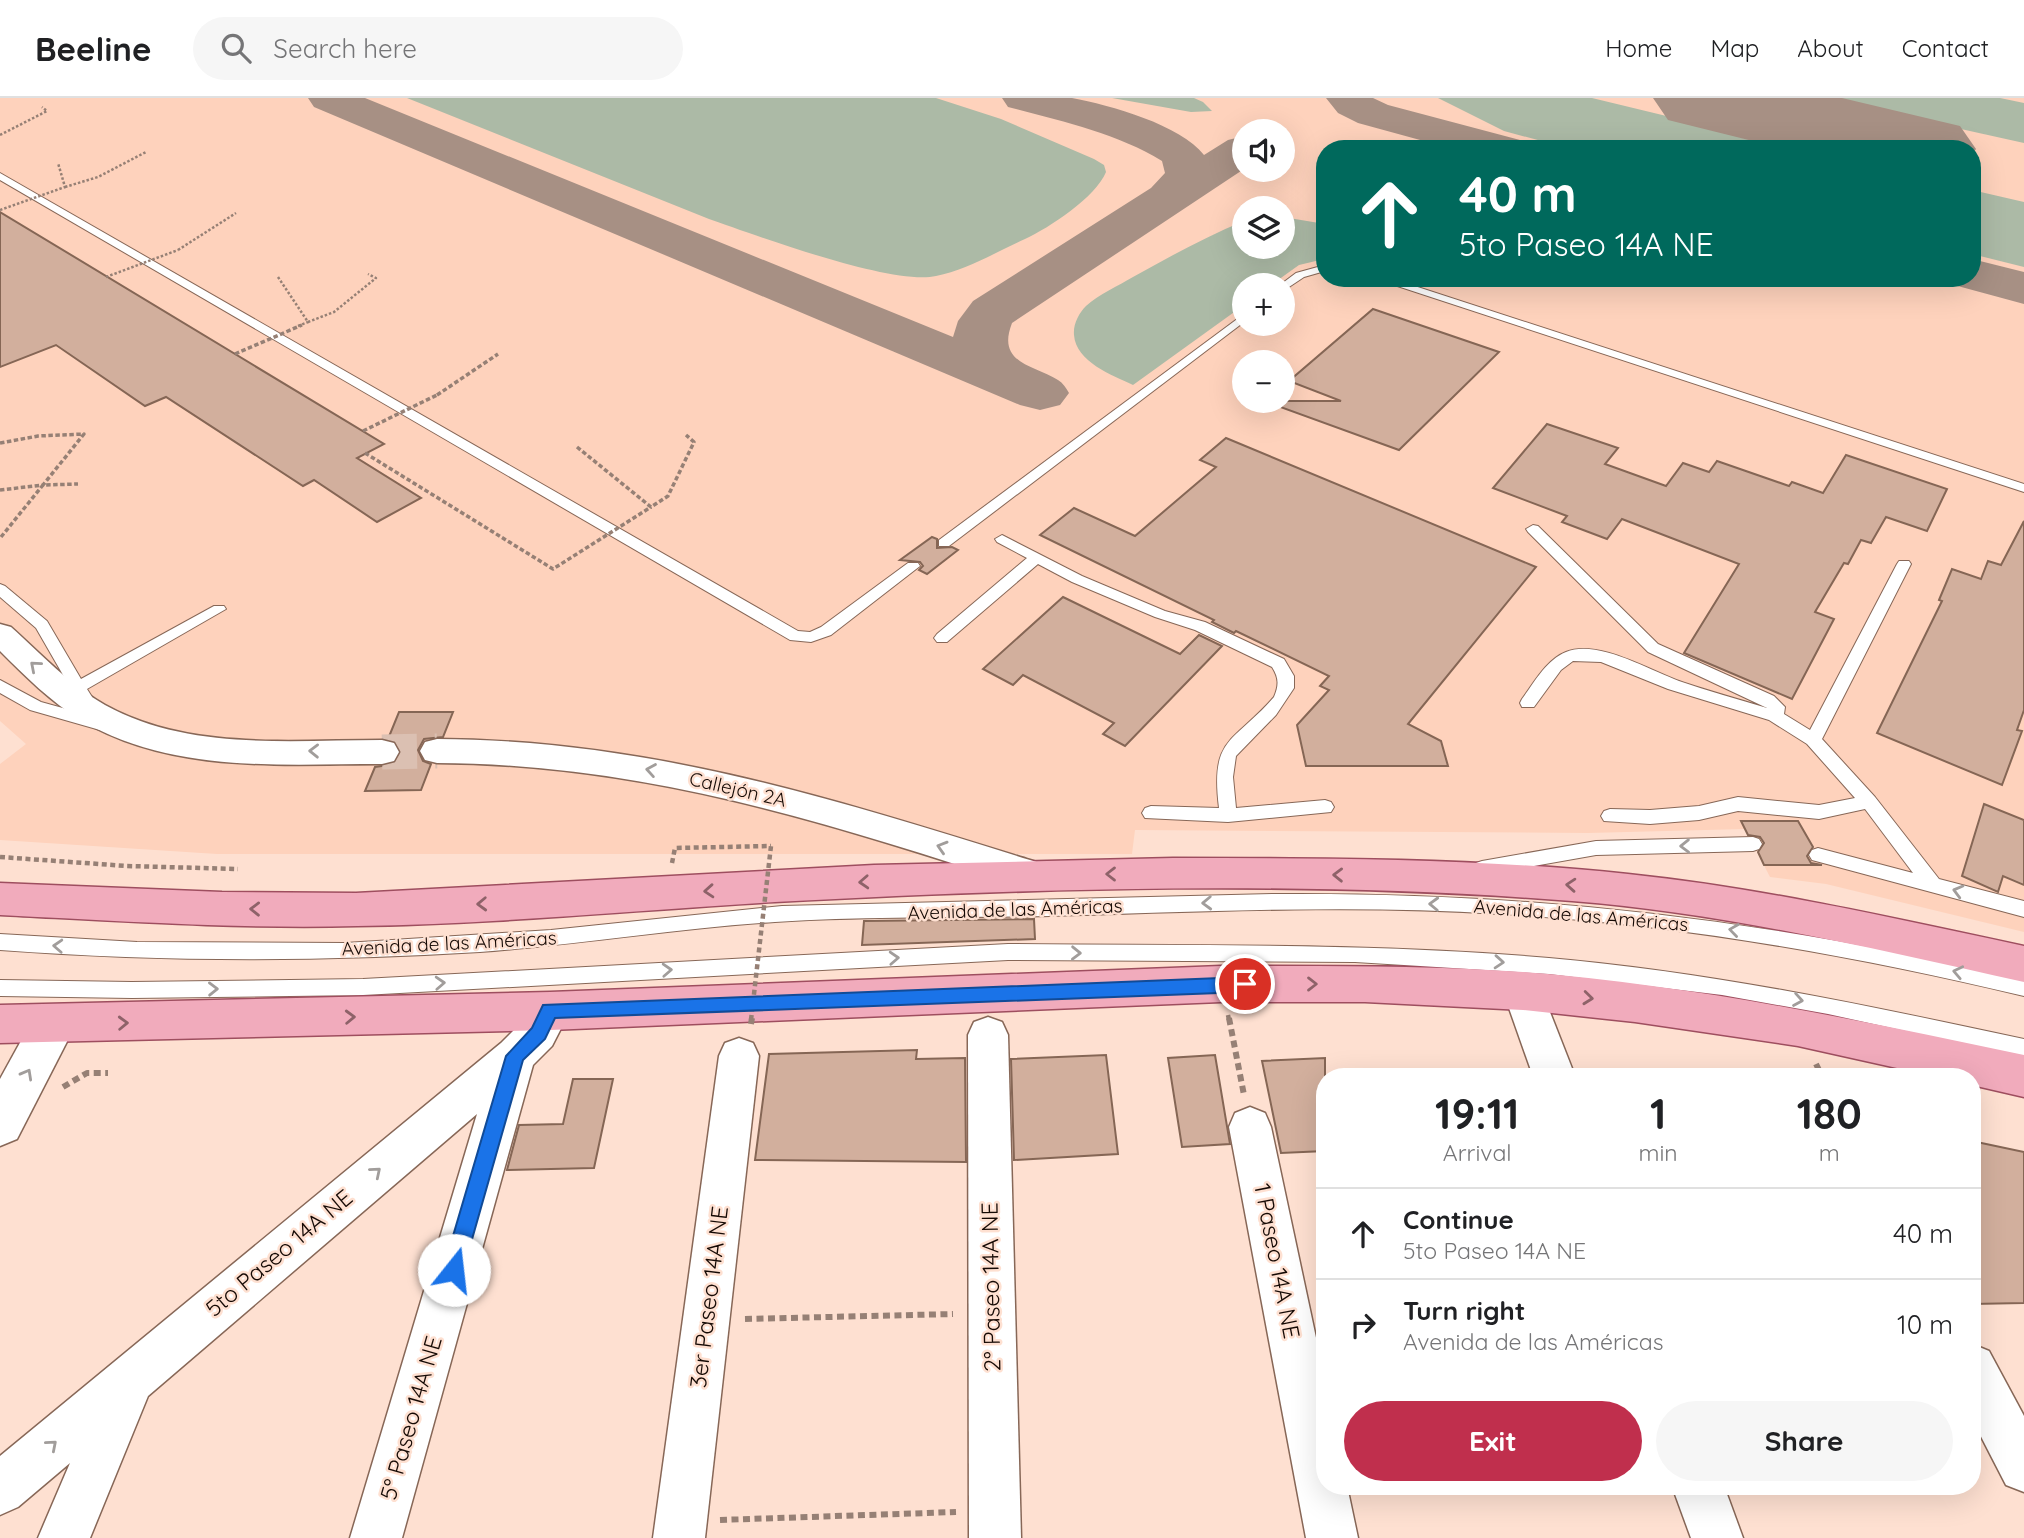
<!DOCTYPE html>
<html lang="en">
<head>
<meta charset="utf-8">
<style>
  :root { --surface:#fff; --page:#f6f6f6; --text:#202124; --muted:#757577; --line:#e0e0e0; --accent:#c02f4d }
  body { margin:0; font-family:Quicksand,sans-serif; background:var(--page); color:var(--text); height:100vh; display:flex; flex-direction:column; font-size:26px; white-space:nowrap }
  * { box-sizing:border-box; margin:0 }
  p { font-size:23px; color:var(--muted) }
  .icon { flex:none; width:38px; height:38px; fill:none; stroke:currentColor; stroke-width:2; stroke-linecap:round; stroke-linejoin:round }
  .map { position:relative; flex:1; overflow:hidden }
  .drawer { position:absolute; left:1316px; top:970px; width:665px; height:427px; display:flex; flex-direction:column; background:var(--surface); border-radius:28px; box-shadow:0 7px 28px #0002 }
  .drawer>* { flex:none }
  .top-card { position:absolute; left:1316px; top:42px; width:665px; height:147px; border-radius:28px; box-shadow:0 7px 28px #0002; background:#00695c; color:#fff; overflow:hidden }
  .fabs { position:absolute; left:1232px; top:21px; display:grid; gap:14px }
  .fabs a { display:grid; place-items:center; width:63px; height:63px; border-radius:50%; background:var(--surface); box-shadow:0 7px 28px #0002; font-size:35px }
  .pin { position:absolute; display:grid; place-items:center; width:60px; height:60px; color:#fff; margin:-30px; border:4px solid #fff; border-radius:50%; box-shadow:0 2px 7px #0007 }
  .me { position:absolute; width:77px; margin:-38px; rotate:16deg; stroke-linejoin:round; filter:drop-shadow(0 0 5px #0008) }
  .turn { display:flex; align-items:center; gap:24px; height:147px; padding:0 28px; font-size:32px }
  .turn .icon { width:91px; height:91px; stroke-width:2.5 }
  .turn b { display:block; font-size:49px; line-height:60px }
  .eta { display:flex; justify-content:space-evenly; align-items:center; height:119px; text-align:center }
  .eta b { font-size:42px; font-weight:700; line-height:49px }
  .action { display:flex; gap:14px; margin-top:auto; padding:14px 28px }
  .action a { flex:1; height:80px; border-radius:42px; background:var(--accent); color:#fff; font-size:28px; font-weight:700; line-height:80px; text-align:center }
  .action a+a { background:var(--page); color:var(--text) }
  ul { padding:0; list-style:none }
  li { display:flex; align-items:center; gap:21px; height:91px; padding:0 28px; border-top:2px solid var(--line) }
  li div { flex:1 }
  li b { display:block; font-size:26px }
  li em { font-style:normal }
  header { display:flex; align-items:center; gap:42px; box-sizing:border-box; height:98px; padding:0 35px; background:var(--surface); border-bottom:2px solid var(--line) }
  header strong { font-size:33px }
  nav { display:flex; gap:38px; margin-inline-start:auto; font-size:24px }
  .search { width:490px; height:63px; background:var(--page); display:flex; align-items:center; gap:18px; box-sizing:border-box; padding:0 24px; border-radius:38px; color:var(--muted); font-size:26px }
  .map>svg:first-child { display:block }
  .built { fill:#fed2bc; fill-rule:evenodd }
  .green { fill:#acbaa6 }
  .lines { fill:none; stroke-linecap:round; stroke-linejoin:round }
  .taxiway { fill:#a79084; fill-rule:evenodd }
  .runway { fill:#a79084; fill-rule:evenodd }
  .building { fill:#d2af9d; stroke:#856655; stroke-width:2 }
  .street-tunnel { stroke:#dbc0b2; stroke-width:35; stroke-dasharray:35 18; stroke-linecap:butt }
  .lane-casing { stroke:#876757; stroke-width:2 }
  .street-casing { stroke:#876757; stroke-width:3 }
  .secondary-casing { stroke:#876757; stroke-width:3 }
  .primary-casing { stroke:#9e4e5f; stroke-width:3 }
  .path-far3 { stroke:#968075; stroke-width:2.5; stroke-dasharray:2.5 2; stroke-linecap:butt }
  .path-far2 { stroke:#968075; stroke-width:3.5; stroke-dasharray:4.5 2.5; stroke-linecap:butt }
  .path-far1 { stroke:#968075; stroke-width:4.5; stroke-dasharray:5 3.5; stroke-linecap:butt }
  .path { stroke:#968075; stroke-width:6; stroke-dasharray:7 4.5; stroke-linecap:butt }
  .lane { fill:#fff; fill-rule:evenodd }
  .street { fill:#fff; fill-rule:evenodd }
  .secondary { fill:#fff; fill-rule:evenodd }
  .primary { fill:#f1abbc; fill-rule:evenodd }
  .path-bridge-far3 { stroke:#968075; stroke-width:2.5; stroke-dasharray:2.5 2; stroke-linecap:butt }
  .path-bridge-far2 { stroke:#968075; stroke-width:3.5; stroke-dasharray:4.5 2.5; stroke-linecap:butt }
  .path-bridge-far1 { stroke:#968075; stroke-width:4.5; stroke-dasharray:5 3.5; stroke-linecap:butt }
  .path-bridge { stroke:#968075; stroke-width:6; stroke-dasharray:7 4.5; stroke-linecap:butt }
  .oneway { stroke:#a19d9b }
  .oneway2 { stroke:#8e6269 }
  .route { fill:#1a73e8; stroke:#114b97; stroke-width:2 }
  .labels { text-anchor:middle; stroke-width:5; stroke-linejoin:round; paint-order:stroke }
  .street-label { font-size:19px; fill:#150904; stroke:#fee0d1 }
  .near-street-label { font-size:23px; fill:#150904; stroke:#fee0d1 }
</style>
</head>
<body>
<header>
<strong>Beeline</strong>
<div class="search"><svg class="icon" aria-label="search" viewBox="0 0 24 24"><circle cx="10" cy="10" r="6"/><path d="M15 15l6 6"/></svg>Search here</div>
<nav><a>Home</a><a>Map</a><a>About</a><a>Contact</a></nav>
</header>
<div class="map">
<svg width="2024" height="1440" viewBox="0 0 2024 1440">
  <rect width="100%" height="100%" fill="#fee0d1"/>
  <path class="built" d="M0,0H2024V834L1826,786L1770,779L1745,731L1588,735L1135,732L1132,756H217L0,742V666L26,646L0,623ZM1244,33H1283V72H1244ZM1325,51H1972V180H1325ZM1244,110H1283V149H1244ZM1244,187H1283V226H1244ZM1244,264H1283V303H1244Z"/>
  <g class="green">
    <path d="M407,0H936L1001,21L1094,61L1104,67L1106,74C1096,99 1049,130 1025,141C996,154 967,172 936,178C892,188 755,137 709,121Z"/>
    <polygon points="1112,0 1194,0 1203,4 1212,13 1191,14"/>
    <polygon points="1438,0 1592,0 1803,51 1571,51 1504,33"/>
    <polygon points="1821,0 2000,0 2024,5 2024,45"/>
    <polygon points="1972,92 2024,104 2024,169 1972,156"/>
    <path d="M1283,119L1325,126V158L1320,162L1299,167L1271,187H1244V207L1133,287C1112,277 1076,264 1074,237C1073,226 1079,215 1086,208C1099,196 1118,188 1133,179C1169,159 1205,139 1244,123V149H1283Z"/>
  </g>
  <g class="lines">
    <g class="taxiway">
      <path d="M308,0H365L953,239L958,223L973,203L1151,90L1165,75L1162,63C1116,35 1061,23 1008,9L1002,0C1025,0 1050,0 1072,0C1110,7 1181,27 1204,57L1228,42L1244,38V71L1012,225C996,266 1034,267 1058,282C1063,285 1066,290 1069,295L1060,307L1040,312L1020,307L314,9Z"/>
      <polygon points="1326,0 1373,0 1388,7 1520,42 1526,51 1453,51 1358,25 1338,15"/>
      <polygon points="1972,161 2024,174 2024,206 1954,187 1949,180 1972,180"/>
    </g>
    <polygon class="runway" points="1653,0 1842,0 1960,28 1976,51 1972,57 1972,51 1785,51 1668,22"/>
  </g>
  <g class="building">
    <polygon points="0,114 384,346 357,360 421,400 377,424 314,382 303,388 166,299 145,308 56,247 0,269"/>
    <polygon points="1373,211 1499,254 1399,352 1272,306 1273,303 1341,303 1289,283"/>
    <polygon points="1547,326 1618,350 1605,366 1666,388 1683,365 1709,374 1717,363 1789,388 1792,384 1823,395 1846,357 1947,391 1927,433 1886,419 1871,445 1861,442 1848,466 1844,465 1815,514 1834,521 1792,601 1684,555 1739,466 1622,421 1607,441 1562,424 1567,418 1493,390"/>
    <polygon points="1226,340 1536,469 1408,626 1441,643 1448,668 1306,668 1297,627 1329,592 1320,588 1329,578 1236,533 1234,535 1212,524 1214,522 1040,437 1074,410 1135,438 1216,369 1200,362"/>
    <polygon points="2024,423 2024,612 2017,632 2022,633 2002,687 1877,635 1942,503 1939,502 1952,471 1981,481 1988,463 2001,467"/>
    <polygon points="932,439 937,441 937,450 952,449 958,452 927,476 919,472 923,468 920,464 900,462"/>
    <polygon points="1063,499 1180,556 1199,537 1222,548 1125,648 1103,636 1114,625 1023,577 1013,587 983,571"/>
    <polygon points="399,614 453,614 443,639 424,641 418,652 423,663 431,666 421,692 365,693 375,669 395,666 401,655 396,644 388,641"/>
    <polygon points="1984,706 2024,722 2024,787 2003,778 1998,794 1962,778"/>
    <polygon points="1741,723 1798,723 1813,749 1807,758 1811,765 1822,767 1764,767 1758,754 1764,745 1760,739 1748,737"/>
    <polygon points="1034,821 1035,841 862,847 864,823"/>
    <polygon points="917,952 916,961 965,960 966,1064 755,1062 769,956"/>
    <polygon points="1106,957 1118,1056 1014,1062 1011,961"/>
    <polygon points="1215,957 1230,1046 1182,1049 1168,960"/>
    <polygon points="1325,960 1325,1053 1281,1055 1262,963"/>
    <polygon points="573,981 613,981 594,1070 507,1072 519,1027 563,1026"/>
    <polygon points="1972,1043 2024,1054 2024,1205 1972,1206"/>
  </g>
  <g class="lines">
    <polyline class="street-tunnel" points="382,654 437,653"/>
    <defs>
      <g id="lane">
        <polygon points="0,75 798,533 810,534 821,529 908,465 918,465 920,468 831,537 811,544 790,542 0,82"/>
        <polygon points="1325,167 1325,173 1304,179 1283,193 1283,187 1280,187 1296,175"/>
        <polygon points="1373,180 1390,180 2024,386 2024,394"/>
        <polygon points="1244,216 1244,224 949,448 939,448 939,442"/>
        <path d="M1533,427L1538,428L1658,546L1774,598L1785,609L1784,616L1810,632L1897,466L1899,463H1909L1911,466L1822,641L1875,699L1939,781L2024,803V819L1812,762L1809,757L1812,752L1818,750L1913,775L1865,711L1819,721L1738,713L1699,722L1650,726L1604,723L1601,718L1604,713L1610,711L1650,712L1699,708L1738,699L1819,707L1855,700L1807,646L1769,622L1668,591L1601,564L1573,563L1561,572L1534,609H1522L1520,605L1522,601C1534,585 1546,562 1566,554C1597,541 1649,572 1679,583C1708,593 1738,601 1767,610L1648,554L1528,434L1526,431Z"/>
        <path d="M1002,437L1082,478L1165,513L1205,524L1284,561L1294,578V590L1276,617L1236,658L1233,679L1236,710L1325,702L1331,704L1334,709L1331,714L1228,724L1145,720L1142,715L1145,710L1151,708L1219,710C1210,638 1233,646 1274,599C1279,587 1279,580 1272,569L1195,532L1155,519L1072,484L1038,466L947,544H937L934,540L937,536L1027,460L997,444L995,441Z"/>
        <polygon points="0,486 5,488 47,523 81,581 214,508 224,508 226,511 87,591 92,599 84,605 78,603 36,530 0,499"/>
        <polygon points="0,582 41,604 106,622 108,626 100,632 30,612 0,595"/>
        <polygon points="1753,739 1759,741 1762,746 1759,751 1753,753 1596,757 1482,777 1476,775 1473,770 1476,765 1482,763 1596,743"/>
        <path d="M1275,796C1535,794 1771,822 2024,882V898C1852,857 1677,826 1500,816C1350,806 1200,814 1050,818C958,820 866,818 775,824C676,830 578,847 480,854C320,864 160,864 0,852V836L137,844L345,845L551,832L782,808Z"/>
        <path d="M1008,846C1188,848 1369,844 1549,860C1710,874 1866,907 2024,941V959L1828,916L1722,897L1549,876L1355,864L1008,862L363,897L132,900L0,898V882L132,884L363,881Z"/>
      </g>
      <g id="street">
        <path d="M0,526L11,529C41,556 70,587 105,607C188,653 290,642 382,642L394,645L399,654L394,663L382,666C282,666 171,676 81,622C51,604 25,578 0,553Z"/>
        <path d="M437,641C649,642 830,700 1030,762L1043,766L1048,776L1043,786L1030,790C830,726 650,666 437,665L425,662L420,653L425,644Z"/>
        <polygon points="1523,876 1537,881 1575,978 1533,978 1503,893 1509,881"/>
        <polygon points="550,896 564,901 570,913 552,948 533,967 402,1440 350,1440 477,1016 148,1298 90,1440 38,1440 70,1365 18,1409 0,1417 0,1358 501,945 524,922 536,901"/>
        <polygon points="988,919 1002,924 1008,937 1021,1440 969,1440 968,937 974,924"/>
        <polygon points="739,940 753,945 759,958 705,1440 653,1440 719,958 725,945"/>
        <polygon points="1250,1009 1265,1015 1271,1029 1325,1282 1325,1388 1347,1388 1358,1440 1306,1440 1229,1029 1235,1015"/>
        <polygon points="1972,1246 1989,1253 2024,1318 2024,1394 2006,1387 1972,1321"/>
        <polygon points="1672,1388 1724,1388 1743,1440 1691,1440"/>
      </g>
      <polygon id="secondary" points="54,907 70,912 76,926 17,1041 0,1048 0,981 38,912"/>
      <g id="primary">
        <path d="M1173,760C1325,760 1477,760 1628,776C1762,790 1893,820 2024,848V884C1875,851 1725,815 1572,803C1307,782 1040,790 775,804C636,812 497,826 357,828C238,831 119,823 0,817V785L222,794L356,795L874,767Z"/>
        <path d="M1221,868C1322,868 1422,867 1523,874C1692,887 1858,922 2024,957V999L1972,987V978H1933L1798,948L1635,924L1523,912L1365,904H1221L550,932L0,945V907L550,894Z"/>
      </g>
    </defs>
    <use href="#lane" class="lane-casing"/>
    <use href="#street" class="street-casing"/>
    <use href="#secondary" class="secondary-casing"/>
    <use href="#primary" class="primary-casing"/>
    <g class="path-far3">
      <polyline points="0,37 47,13 42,9"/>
      <polyline points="65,89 98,79 146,54"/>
      <polyline points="178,152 236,115"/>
      <polyline points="278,179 308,224 334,214 376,180 368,176"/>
    </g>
    <g class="path-far2">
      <polyline points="437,297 498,256"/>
      <polyline points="0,345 38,338 84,336 43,387 0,392"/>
      <polyline points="577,349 651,409 668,398 694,344 686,337"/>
      <polyline points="1,439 43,387 78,386"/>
    </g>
    <g class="path-far1">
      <polyline points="0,759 127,768 238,771"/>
      <polyline points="672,765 675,750 771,748"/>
      <polyline points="1228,917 1229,922"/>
    </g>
    <g class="path">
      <polyline points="1229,920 1244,997"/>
      <polyline points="1816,966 1822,978"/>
      <polyline points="63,989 87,975 108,975"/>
      <polyline points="745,1221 953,1216"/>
      <polyline points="720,1422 956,1414"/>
    </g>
    <use href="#lane" class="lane"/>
    <use href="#street" class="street"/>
    <use href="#secondary" class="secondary"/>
    <use href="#primary" class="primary"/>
    <g class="path-bridge-far3">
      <polyline points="0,112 65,89 58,65"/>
      <polyline points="106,179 178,152"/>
      <polyline points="298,228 308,224"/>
    </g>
    <g class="path-bridge-far2">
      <polyline points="235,256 302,227"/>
      <polyline points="363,333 437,297"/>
      <polyline points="365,355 553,471 651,409"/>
    </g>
    <polyline class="path-bridge-far1" points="751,922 771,748"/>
    <polyline class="path-bridge" points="751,926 752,920"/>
  </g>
  <defs><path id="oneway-chevron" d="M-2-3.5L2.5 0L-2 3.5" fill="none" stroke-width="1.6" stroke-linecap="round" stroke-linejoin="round" transform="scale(1.75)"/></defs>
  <g class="oneway">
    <use href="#oneway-chevron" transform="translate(35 568) rotate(-139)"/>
    <use href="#oneway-chevron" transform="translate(314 653) rotate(-179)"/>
    <use href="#oneway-chevron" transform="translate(651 672) rotate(-170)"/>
    <use href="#oneway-chevron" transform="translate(1685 748) rotate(179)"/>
    <use href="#oneway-chevron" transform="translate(942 749) rotate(-163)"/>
    <use href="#oneway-chevron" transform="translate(1958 793) rotate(-165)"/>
    <use href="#oneway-chevron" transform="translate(1207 805) rotate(178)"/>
    <use href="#oneway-chevron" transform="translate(1434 806) rotate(-178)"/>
    <use href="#oneway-chevron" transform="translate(1734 832) rotate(-172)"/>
    <use href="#oneway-chevron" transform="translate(58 848) rotate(-177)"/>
    <use href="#oneway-chevron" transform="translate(1076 855) rotate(1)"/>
    <use href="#oneway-chevron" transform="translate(894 860) rotate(-3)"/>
    <use href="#oneway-chevron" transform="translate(1499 864) rotate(4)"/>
    <use href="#oneway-chevron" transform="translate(667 872) rotate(-3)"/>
    <use href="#oneway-chevron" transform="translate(1958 874) rotate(-168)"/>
    <use href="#oneway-chevron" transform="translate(440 885) rotate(-3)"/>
    <use href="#oneway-chevron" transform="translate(213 891) rotate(-1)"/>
    <use href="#oneway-chevron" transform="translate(1798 902) rotate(10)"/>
    <use href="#oneway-chevron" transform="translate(27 976) rotate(-61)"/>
    <use href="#oneway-chevron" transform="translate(376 1074) rotate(-40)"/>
    <use href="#oneway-chevron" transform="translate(52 1347) rotate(-41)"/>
  </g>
  <g class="oneway2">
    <use href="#oneway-chevron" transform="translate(1111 776) rotate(180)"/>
    <use href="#oneway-chevron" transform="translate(1338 777) rotate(-179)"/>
    <use href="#oneway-chevron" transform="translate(864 784) rotate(177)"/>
    <use href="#oneway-chevron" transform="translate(1571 787) rotate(-176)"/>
    <use href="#oneway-chevron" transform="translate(709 793) rotate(176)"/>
    <use href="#oneway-chevron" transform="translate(482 806) rotate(178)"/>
    <use href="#oneway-chevron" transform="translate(255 811) rotate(-179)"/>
    <use href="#oneway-chevron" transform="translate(1312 886)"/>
    <use href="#oneway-chevron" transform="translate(1588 900) rotate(6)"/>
    <use href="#oneway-chevron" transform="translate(350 919) rotate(-2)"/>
    <use href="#oneway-chevron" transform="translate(123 925) rotate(-2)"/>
  </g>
  <polygon class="route" points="1245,879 1251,881 1254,886 1251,892 1245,894 555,920 545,941 523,962 461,1180 454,1183 446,1180 443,1172 506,958 532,930 543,907"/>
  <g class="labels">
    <g class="street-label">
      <text transform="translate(738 691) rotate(13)" y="7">Callejón 2A</text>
      <text transform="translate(1015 811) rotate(-2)" y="7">Avenida de las Américas</text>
      <text transform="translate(1581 817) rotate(5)" y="7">Avenida de las Américas</text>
      <text transform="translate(449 845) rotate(-3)" y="7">Avenida de las Américas</text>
    </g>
    <g class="near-street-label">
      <text transform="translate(279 1155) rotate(-40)" y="8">5to Paseo 14A NE</text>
      <text transform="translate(1277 1163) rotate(79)" y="8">1 Paseo 14A NE</text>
      <text transform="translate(991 1189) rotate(-91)" y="8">2° Paseo 14A NE</text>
      <text transform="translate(709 1199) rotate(-83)" y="8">3er Paseo 14A NE</text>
      <text transform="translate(411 1320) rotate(-74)" y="8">5° Paseo 14A NE</text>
    </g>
  </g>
</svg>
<div class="fabs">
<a><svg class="icon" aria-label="sound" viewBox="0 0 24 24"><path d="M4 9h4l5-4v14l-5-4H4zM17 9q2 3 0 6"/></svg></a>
<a><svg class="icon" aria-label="layers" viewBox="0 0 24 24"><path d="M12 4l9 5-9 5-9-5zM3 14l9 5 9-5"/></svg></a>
<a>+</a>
<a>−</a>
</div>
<div class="pin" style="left:1245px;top:886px;background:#d93025"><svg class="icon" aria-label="arrive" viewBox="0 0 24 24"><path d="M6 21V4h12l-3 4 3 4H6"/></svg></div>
<svg class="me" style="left:454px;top:1172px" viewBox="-20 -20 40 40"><circle r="19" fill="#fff"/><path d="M0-13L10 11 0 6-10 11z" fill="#1a73e8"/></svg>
<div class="top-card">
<div class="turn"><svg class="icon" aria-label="ahead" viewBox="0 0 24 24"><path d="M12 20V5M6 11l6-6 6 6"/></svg><div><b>40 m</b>5to Paseo 14A NE</div></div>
</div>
<section class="drawer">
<div class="eta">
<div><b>19:11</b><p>Arrival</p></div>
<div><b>1</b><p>min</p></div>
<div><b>180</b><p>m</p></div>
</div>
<ul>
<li><svg class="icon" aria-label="ahead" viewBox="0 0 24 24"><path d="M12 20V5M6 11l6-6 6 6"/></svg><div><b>Continue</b><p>5to Paseo 14A NE</p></div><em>40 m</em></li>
<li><svg class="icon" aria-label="right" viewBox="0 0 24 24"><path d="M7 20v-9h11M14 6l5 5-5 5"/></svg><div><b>Turn right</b><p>Avenida de las Américas</p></div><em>10 m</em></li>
</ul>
<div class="action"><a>Exit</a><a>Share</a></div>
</section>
</div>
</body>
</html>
